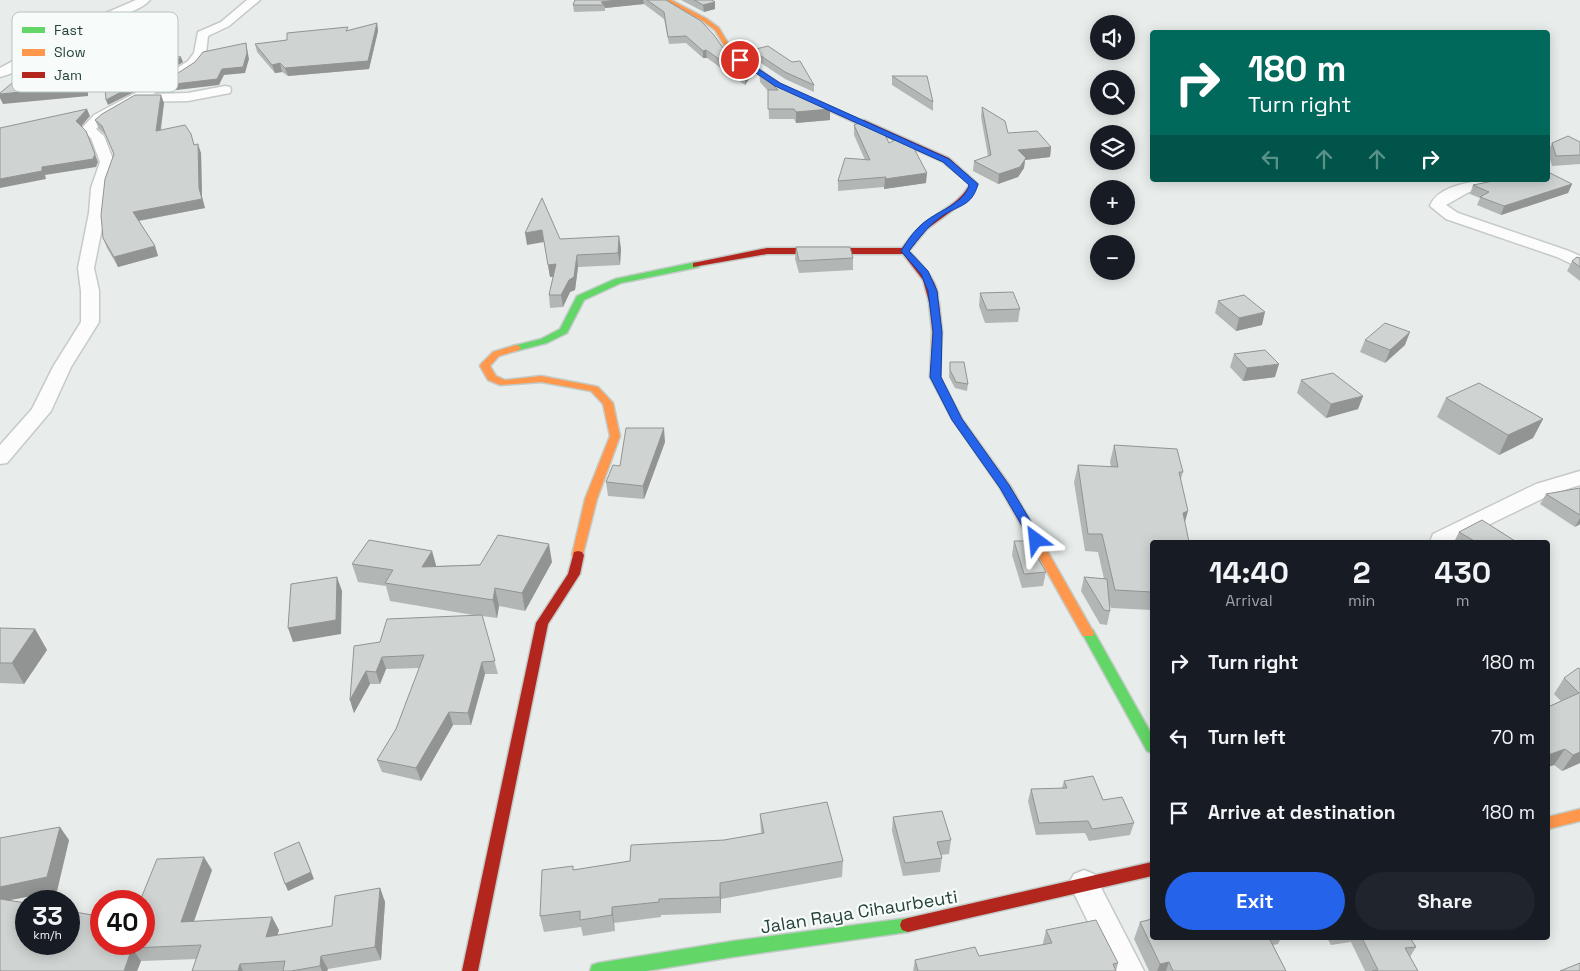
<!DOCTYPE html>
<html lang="en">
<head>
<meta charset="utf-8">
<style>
  :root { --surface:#171b24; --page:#20242c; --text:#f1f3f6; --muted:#9ea1a6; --accent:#2563eb }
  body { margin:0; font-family:"Space Grotesk",sans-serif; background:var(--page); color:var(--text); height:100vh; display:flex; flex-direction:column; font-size:19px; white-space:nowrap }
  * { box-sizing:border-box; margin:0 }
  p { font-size:16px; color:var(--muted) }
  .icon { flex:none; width:28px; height:28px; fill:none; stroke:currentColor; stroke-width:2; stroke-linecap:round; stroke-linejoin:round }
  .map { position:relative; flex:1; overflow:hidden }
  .drawer { position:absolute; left:1150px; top:540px; width:400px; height:400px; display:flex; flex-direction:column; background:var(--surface); border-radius:5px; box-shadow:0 2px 12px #0003 }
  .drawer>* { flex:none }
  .guide { position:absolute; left:1150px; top:30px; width:400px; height:152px; border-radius:5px; box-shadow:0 2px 12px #0003; background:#00695c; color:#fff; overflow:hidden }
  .controls { position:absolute; left:1090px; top:15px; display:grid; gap:10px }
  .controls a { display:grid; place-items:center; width:45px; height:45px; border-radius:50%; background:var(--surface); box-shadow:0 2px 12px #0003; font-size:25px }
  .speed { position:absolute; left:15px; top:890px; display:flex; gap:10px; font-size:25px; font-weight:700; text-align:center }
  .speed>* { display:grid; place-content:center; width:65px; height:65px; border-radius:50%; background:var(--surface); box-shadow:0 2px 12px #0003; line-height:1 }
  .speed small { font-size:12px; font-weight:400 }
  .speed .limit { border:8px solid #d22; background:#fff; color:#111 }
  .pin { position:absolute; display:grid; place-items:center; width:42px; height:42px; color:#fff; margin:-21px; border:2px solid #fff; border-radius:50%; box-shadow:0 1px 5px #0007 }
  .me { position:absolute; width:55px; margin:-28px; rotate:330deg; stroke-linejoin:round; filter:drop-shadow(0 0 4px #0008) }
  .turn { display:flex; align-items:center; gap:18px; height:105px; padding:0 15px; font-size:22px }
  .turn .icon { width:65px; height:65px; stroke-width:2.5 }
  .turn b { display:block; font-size:35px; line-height:42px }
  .lanes { display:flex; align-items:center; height:48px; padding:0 15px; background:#0003; justify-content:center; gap:25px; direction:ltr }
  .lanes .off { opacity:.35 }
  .eta { display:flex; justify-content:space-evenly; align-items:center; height:85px; text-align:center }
  .eta b { font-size:30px; font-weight:600; line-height:35px }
  .button { display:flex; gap:10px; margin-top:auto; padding:10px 15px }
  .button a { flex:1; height:58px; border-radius:30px; background:var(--accent); color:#fff; font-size:20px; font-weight:600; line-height:58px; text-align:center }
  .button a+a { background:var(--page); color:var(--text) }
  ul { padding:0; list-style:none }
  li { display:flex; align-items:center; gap:15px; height:75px; padding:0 15px }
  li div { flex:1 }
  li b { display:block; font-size:19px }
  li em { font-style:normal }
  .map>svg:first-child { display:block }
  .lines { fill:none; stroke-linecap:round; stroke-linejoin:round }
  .street-casing { stroke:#c5cac8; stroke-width:3 }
  .fast-casing { stroke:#c3cbc8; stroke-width:3 }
  .slow-casing { stroke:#c3cbc8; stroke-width:3 }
  .jam-casing { stroke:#c3cbc8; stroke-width:3 }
  .street { fill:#fcfcfc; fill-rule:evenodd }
  .fast { fill:#63d668; fill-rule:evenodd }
  .slow { fill:#ff974d; fill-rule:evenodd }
  .jam { fill:#b3261e; fill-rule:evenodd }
  .wall { fill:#b2b6b5 }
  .shaded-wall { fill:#919493 }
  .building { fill:#cfd4d2; stroke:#919493 }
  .route { fill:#2563eb; stroke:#184099 }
  .labels { text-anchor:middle; stroke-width:4.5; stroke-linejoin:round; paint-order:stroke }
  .near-street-label { font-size:18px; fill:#24423a; stroke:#f7fbf9 }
  .key { fill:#f7fbf9; stroke:#b8c4c0; stroke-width:1 }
  .key-label { font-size:14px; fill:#24423a }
</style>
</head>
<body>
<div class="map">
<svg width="1580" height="971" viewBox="0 0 1580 971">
  <rect width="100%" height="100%" fill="#e8edeb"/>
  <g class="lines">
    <defs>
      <g id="street">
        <path d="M136,0H150C141,10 124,14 112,19C75,34 39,67 0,77V68L85,22Z"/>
        <polygon points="247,0 260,0 229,26 208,36 206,53 196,67 153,94 188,93 225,86 230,87 231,90 230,93 188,101 138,102 104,121 96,129 104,136 114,162 107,188 105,213 94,268 99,291 99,322 71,367 51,411 7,463 0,464 0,445 32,409 53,367 81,322 81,291 78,268 89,213 91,188 100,162 91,138 81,129 94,115 141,90 58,87 52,83 58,79 154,83 188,61 194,53 198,32 221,22"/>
        <path d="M1483,180L1508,181L1506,184L1469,192L1446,205L1458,213L1569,251L1580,256V268L1557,257L1446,219L1430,206C1437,187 1466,183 1483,180Z"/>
        <polygon points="1580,471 1580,485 1552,494 1453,542 1430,542 1433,534 1536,484"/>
        <polygon points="1084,870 1094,874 1144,971 1112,971 1069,883 1074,874"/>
      </g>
      <g id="fast">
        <polygon points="696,262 699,263 699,267 621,283 584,300 567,333 547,343 516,351 511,348 513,346 541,339 560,329 577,296 615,279"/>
        <polygon points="1088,628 1093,630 1152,735 1152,753 1147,751 1082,633 1083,630"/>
        <polygon points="908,918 914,920 916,925 914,930 908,932 733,957 646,971 590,971 592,965 598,963 733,941"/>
      </g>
      <g id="slow">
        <polygon points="663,0 671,0 707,19 719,28 732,50 780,84 865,122 858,124 776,86 728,52 715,30 703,21"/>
        <polygon points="934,299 939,302 942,332 940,377 962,419 1011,487 1094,633 1093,636 1083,636 1000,488 952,419 930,377 932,332 929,302"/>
        <polygon points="516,345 519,346 521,348 519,350 499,356 490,366 496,376 505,380 541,376 594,386 598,387 613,403 620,436 597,499 582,558 574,558 572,555 585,499 610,436 603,404 591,391 541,382 500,385 488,380 480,366 481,364 493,352"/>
        <polygon points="1580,809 1580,821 1548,829 1548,817"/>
      </g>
      <g id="jam">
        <path d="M858,120H864L949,158L978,184L968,199L927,229L909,251C921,264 943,285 937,304L934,305L929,302L923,280L903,254H767L693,267V263L767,248H902C909,239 916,229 926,222C941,210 960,203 970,184L943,162L858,124Z"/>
        <polygon points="578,551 582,552 584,555 580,574 548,624 478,971 462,971 536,623 568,574 574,552"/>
        <polygon points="1152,862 1152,876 908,932 902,930 900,925 902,920 908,918"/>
      </g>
    </defs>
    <use href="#street" class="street-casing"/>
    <use href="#fast" class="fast-casing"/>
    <use href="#slow" class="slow-casing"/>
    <use href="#jam" class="jam-casing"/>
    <use href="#street" class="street"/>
    <use href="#fast" class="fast"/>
    <use href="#slow" class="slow"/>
    <use href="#jam" class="jam"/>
  </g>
  <g class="wall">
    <polygon points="575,0 666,0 723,48 751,76 745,85 707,58 703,58 686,43 669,44 664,19 644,4 605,8 605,11 574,12 573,5"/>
    <polygon points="681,0 712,0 715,2 715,9 704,12"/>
    <polygon points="377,23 378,31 369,69 288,76 282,72 275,73 257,52 255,44 287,40 349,30"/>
    <polygon points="752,50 814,85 814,92 785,79 752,57"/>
    <polygon points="183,62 153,81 128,80 126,75"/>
    <polygon points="759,72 771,81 830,109 830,120 796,123 794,119 769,119 768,91 760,82"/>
    <polygon points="892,76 933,102 933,111 892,85"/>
    <polygon points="164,103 161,130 194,145 201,153 202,197 205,208 139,221 155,246 158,256 118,267 107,248 103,238 114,154 106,135 99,129 95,120"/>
    <polygon points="982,107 1008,133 1051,147 1050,157 1025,160 1024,168 1018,177 998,184 973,171 974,161 988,156 981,117"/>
    <polygon points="854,125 889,143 926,183 884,189 884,187 838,191 838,181 865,160 854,135"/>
    <polygon points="1580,142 1580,164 1552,166 1548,152 1552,143"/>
    <polygon points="1572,184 1568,193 1501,215 1477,205 1480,198 1470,194 1473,185"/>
    <polygon points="560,239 621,248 620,265 578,267 575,290 570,292 563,307 550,308 549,295 553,277 550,277 544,242 527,245"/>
    <polygon points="796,247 853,258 853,270 799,273 795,259"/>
    <polygon points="1580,258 1580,281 1567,271 1572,261"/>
    <polygon points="980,293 1020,309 1018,322 985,323 979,306"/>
    <polygon points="1218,301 1262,325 1236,331 1215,313"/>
    <polygon points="1365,340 1405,345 1385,363 1360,352"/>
    <polygon points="1234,354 1275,377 1243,381 1230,367"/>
    <polygon points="950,362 968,384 967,391 955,388 949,377"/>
    <polygon points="1301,380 1363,396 1358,409 1326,418 1297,393"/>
    <polygon points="1446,398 1543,419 1533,438 1499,455 1437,417"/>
    <polygon points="665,442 644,499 608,496 606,482 620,466"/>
    <polygon points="1114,445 1183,472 1181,479 1152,542 1152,610 1111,608 1109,601 1110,611 1107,625 1100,624 1081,591 1084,577 1104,579 1098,552 1085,551 1074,482 1078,465 1111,467 1110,462"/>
    <polygon points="1580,488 1580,524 1575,527 1540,504 1546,494"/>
    <polygon points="1459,532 1515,541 1514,542 1454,542"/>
    <polygon points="1014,541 1046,572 1043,586 1022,588 1012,555"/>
    <polygon points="432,551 436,566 552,562 525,611 499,606 497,618 482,616 498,674 485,674 471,725 453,725 421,781 382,772 377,760 396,729 420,668 386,669 380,684 370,684 354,713 350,700 380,642 479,616 390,601 386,586 358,582 352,564"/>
    <polygon points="0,628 35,629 47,650 24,684 0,683"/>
    <polygon points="1580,669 1580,763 1562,771 1554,765 1548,767 1548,707 1561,701 1554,694 1564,678"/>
    <polygon points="1064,781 1103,800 1134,823 1130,835 1089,841 1085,833 1036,835 1028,801 1031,789 1062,788"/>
    <polygon points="760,814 843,861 842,877 721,899 721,913 661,915 661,917 614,923 615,931 583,936 581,927 544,932 540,916 574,870 630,861 761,833"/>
    <polygon points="893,817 951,840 949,854 941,855 942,858 940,872 903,876 892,831"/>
    <polygon points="0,838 69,840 57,891 10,900 101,944 212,870 194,921 279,930 277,935 332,926 380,888 385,902 381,960 328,969 327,971 192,971 197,959 141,961 137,971 0,971"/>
    <polygon points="1140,922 1152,938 1281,938 1278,944 1273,945 1286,971 1149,971 1134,939"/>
    <polygon points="1046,930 1118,963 1116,971 913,971 915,960 979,956 1043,945 1043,943"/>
    <polygon points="1327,938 1410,938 1416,947 1410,957 1418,971 1365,971 1351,942 1331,945"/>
  </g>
  <g class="shaded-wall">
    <polygon points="616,0 643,0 644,4 605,8 604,5 601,2"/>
    <polygon points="715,2 715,9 704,12 703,5"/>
    <polygon points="377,23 378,31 369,69 288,76 285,68"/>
    <polygon points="246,43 249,59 245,73 224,75 219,85 160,92 158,86 222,69"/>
    <polygon points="706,50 707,58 703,58 703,51"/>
    <polygon points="181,57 183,62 153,81 152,76"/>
    <polygon points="280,63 282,72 275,73 272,65"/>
    <polygon points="751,69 751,76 745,85 745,77"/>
    <polygon points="84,81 88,90 88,96 3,104 0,98 0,94"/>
    <polygon points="132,86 134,92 108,105 106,100"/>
    <polygon points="161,95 164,103 159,140 156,131"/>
    <polygon points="87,109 90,116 79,129 76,121"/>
    <polygon points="830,109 830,120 796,123 796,112"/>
    <polygon points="86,131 98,162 96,167 45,175 46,179 0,188 0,179"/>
    <polygon points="198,144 201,153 202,197 205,208 137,221 133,212 199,188"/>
    <polygon points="1051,147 1050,157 1025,160 1024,168 1018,177 998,184 999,174 1018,150"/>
    <polygon points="927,173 926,183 884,189 885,179"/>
    <polygon points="1572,184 1568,193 1501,215 1504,206"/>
    <polygon points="542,230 544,242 527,245 525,233"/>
    <polygon points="619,236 621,248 620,265 618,253"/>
    <polygon points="155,246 158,256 118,267 114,257"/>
    <polygon points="577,255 578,267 575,290 570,292 563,307 561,295"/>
    <polygon points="556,264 558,276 550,277 548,265"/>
    <polygon points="1265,312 1262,325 1236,331 1239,318"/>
    <polygon points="1410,332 1405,345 1385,363 1390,350"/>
    <polygon points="1279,364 1275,377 1243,381 1247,368"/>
    <polygon points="1363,396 1358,409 1326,418 1331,404"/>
    <polygon points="1543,419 1533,438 1499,455 1508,435"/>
    <polygon points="664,428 665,442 644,499 643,486"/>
    <polygon points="1188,511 1183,529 1183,513"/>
    <polygon points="1580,518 1580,524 1575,527"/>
    <polygon points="549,544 552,562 525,611 522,593"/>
    <polygon points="432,551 437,569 422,567"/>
    <polygon points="337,577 342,591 341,634 293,642 288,628"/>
    <polygon points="495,588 499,606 497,618 493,600"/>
    <polygon points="35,629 47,650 24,684 12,663"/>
    <polygon points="382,657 386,669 380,684 376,672"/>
    <polygon points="482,662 485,674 471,725 468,713"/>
    <polygon points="366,671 370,684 354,713 350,700"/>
    <polygon points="449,712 453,725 421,781 416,768"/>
    <polygon points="1565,749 1554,765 1548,767 1548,755"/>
    <polygon points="1580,752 1580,763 1562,771 1573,755"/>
    <polygon points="60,827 69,840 57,891 0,902 0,887"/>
    <polygon points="299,842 314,879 288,891 285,884"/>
    <polygon points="204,857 212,870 189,935 181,922"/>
    <polygon points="720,883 721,899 721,913 720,897"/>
    <polygon points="380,888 385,902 381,960 375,947"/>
    <polygon points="612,907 615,931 612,915"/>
    <polygon points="272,917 279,930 273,950 266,937"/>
    <polygon points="132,948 141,961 137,971 124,971"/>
    <polygon points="321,956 328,969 327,971 322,971 320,966"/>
    <polygon points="1169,962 1166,971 1157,971 1160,964"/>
    <polygon points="240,964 243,971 238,971"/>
  </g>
  <g class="building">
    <polygon points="575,0 616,0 601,2 604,5 573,5"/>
    <polygon points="647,0 666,0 701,21 714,35 723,48 751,69 745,77 706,50 703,51 686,36 668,37 664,12"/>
    <polygon points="694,0 712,0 715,2 703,5"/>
    <polygon points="377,23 368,61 285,68 280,63 272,65 255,44 287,40 287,33 348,27 346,31"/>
    <polygon points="246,43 247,53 243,67 222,69 217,79 158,86 195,62 203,52"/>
    <polygon points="768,46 792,62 800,61 814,85 785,72 752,50"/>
    <polygon points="166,55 181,57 152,76 126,75"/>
    <polygon points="759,72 771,81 828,106 830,109 796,112 794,109 768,109 768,90 778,90"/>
    <polygon points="892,76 927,76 933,102"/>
    <polygon points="17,79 84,81 84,86 0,94 0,93"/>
    <polygon points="105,86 132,86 106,100"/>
    <polygon points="135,95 161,95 156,131 185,125 191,134 194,145 198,144 199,188 202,199 133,212 155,246 114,257 103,238 101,215 105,179 114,154 102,126 95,120 102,114"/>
    <polygon points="982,107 1005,121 1008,133 1037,131 1051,147 1018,150 1026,158 1020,167 999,174 974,161 991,155"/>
    <polygon points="87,109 76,121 86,131 95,154 93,159 42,167 42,171 0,179 0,128"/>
    <polygon points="862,122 883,131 889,143 899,138 905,143 911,143 927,173 885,179 886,177 838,181 845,158 870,160 854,125"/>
    <polygon points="1568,136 1580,142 1580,155 1556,156 1552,143"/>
    <polygon points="1548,172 1572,184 1504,206 1480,197 1489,192 1473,185 1498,180 1548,180"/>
    <polygon points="542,198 560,239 619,236 618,253 577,255 574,277 569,280 561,295 549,295 556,264 548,265 542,230 525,233"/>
    <polygon points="796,247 850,247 853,258 799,261"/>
    <polygon points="1577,257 1580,258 1580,267 1572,261"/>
    <polygon points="1013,292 1020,309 987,310 980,293"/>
    <polygon points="1244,295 1265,312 1239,318 1218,301"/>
    <polygon points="1385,323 1410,332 1390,350 1365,340"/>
    <polygon points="1265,350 1279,364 1247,368 1234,354"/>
    <polygon points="950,362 964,362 968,384 956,382 950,370"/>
    <polygon points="1333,373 1363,396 1331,404 1301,380"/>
    <polygon points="1479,383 1543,419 1508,435 1446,398"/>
    <polygon points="626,428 664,428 643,486 606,482 613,465 620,466"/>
    <polygon points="1114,445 1177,449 1183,472 1179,472 1188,511 1183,513 1189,542 1152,542 1152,592 1115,590 1102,534 1088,534 1078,465 1118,467"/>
    <polygon points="1580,488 1580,515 1546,494"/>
    <polygon points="1482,520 1515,541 1513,542 1476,542 1459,532"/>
    <polygon points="498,535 549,544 522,593 495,588 493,600 385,583 393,570 352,564 369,540 432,551 422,567 480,565"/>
    <polygon points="1014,541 1028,541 1046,572 1024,574"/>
    <polygon points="337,577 336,620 288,628 291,584"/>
    <polygon points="1084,577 1107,579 1110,611 1104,610"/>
    <polygon points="482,615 495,661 482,662 468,713 449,712 416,768 377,760 396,729 424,655 382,657 376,672 366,671 350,700 354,646 380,642 387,619"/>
    <polygon points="0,628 35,629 12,663 0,663"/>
    <polygon points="1578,668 1580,669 1580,752 1573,755 1565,749 1548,755 1548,707 1579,693 1564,678"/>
    <polygon points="1093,776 1103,800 1122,797 1134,823 1092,829 1088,821 1039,823 1031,789 1067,788 1064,781"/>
    <polygon points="827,802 843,861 720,883 720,897 659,899 659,902 612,907 612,915 580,920 580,911 540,916 542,870 573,866 573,870 630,861 631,845 724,840 764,833 760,814"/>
    <polygon points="942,811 951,840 937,842 942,858 905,863 893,817"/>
    <polygon points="60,827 47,877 0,887 0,838"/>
    <polygon points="299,842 311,872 285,884 274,853"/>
    <polygon points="204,857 181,922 272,917 266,937 332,926 335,896 380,888 375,947 321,956 320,966 291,971 283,971 285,961 240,964 238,971 192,971 201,945 132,948 124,971 0,971 0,899 26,903 26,944 69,944 69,911 92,915 96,906 101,906 101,944 144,944 144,901 140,901 157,859"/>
    <polygon points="1152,919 1152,938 1269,938 1286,971 1173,971 1169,962 1160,964 1140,922"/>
    <polygon points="1096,920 1118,963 1113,964 1116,971 918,971 915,960 975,947 979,956 1052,943 1046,930"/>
    <polygon points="1362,938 1410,938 1416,947 1405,948 1418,971 1372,971 1378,970"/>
    <polygon points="1580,963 1580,971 1560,971"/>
  </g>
  <path class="route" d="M738,58H742L780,83L949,159L978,184C972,207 958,205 942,216C928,226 919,238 909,251L928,271L937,291L942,332L941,377L962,419L1009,485L1042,540L1040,543H1032L1000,488L952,420L930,377L933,332L928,291L921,274L901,251C906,243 912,233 920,226C935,211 964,205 969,185L943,162L775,86L738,61Z"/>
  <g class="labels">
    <g class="near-street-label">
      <text transform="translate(859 912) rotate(-9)" y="6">Jalan Raya Cihaurbeuti</text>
    </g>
  </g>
  <rect x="12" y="12" width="166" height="80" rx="8" class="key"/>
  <rect x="22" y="27" width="23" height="6" fill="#63d668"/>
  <rect x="22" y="49" width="23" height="7" fill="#ff974d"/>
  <rect x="22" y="72" width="23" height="6" fill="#b3261e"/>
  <g class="key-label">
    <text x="54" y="35">Fast</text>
    <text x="54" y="57">Slow</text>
    <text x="54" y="80">Jam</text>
  </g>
</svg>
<div class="controls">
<a><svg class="icon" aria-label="sound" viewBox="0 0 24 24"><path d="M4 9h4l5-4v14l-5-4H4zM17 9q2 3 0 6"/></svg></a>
<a><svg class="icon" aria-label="search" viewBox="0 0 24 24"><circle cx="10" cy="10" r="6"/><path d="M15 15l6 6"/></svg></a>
<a><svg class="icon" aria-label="layers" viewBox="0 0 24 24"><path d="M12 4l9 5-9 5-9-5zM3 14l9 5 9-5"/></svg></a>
<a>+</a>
<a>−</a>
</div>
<div class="speed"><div>33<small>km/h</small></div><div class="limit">40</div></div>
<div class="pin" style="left:740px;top:60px;background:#d93025"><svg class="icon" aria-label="arrive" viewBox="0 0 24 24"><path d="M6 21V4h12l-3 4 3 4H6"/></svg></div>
<svg class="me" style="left:1036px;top:540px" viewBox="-20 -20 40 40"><path d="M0-17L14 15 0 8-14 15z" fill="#2563eb" stroke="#fff" stroke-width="4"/></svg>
<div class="guide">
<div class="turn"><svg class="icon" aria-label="right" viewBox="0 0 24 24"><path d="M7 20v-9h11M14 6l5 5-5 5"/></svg><div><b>180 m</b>Turn right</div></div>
<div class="lanes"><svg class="icon off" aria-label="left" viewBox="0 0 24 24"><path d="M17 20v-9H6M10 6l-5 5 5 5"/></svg><svg class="icon off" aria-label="ahead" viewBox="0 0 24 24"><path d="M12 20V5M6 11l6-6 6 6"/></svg><svg class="icon off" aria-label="ahead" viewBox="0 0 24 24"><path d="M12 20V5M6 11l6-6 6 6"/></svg><svg class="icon" aria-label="right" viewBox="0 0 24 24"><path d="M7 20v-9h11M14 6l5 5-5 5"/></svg></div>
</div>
<section class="drawer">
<div class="eta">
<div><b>14:40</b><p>Arrival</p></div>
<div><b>2</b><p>min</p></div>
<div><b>430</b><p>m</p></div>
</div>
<ul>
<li><svg class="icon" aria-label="right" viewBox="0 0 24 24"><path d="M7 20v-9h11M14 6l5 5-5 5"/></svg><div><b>Turn right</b></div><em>180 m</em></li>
<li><svg class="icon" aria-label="left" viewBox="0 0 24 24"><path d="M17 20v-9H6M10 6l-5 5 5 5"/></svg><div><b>Turn left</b></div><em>70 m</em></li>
<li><svg class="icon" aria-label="arrive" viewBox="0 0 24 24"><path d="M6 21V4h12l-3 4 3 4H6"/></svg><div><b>Arrive at destination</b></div><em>180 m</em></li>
</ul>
<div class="button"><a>Exit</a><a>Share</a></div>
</section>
</div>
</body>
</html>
